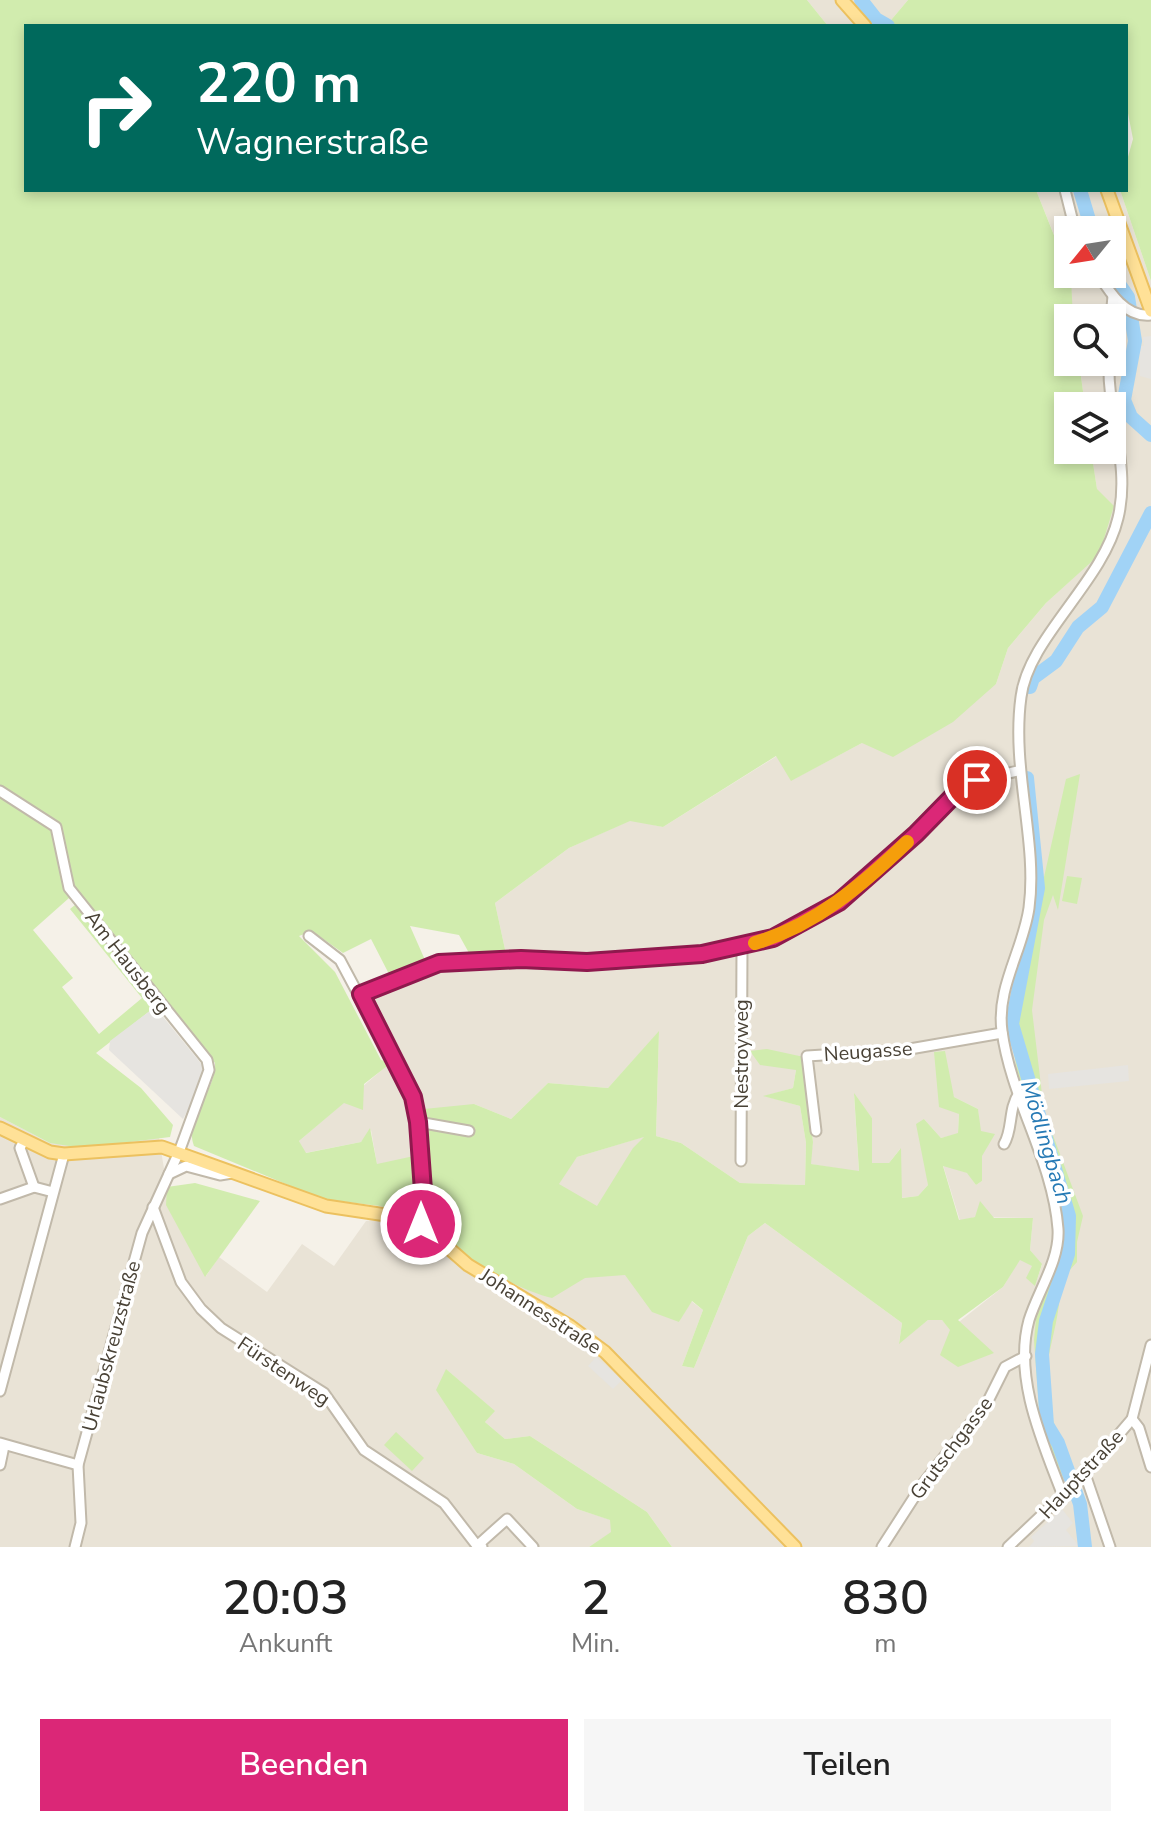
<!DOCTYPE html>
<html lang="de">
<head>
<meta charset="utf-8">
<style>
  :root { --surface:#fff; --page:#f6f6f6; --text:#222; --muted:#767676; --accent:#db2777 }
  body { margin:0; font-family:"Nunito Sans",sans-serif; background:var(--page); color:var(--text); height:100vh; display:flex; flex-direction:column; font-size:30px; white-space:nowrap }
  * { box-sizing:border-box; margin:0 }
  p { font-size:26px; color:var(--muted) }
  .icon { flex:none; width:44px; height:44px; fill:none; stroke:currentColor; stroke-width:2; stroke-linecap:round; stroke-linejoin:round }
  .map { position:relative; height:1547px; overflow:hidden }
  .drawer { display:flex; flex-direction:column; background:var(--surface); flex:1 }
  .drawer>* { flex:none }
  .banner { position:absolute; left:24px; top:24px; width:1104px; height:168px; border-radius:0px; box-shadow:0 4px 12px #0003; background:#00695c; color:#fff; overflow:hidden }
  .needle { width:52px; rotate:240deg }
  .buttons { position:absolute; left:1054px; top:216px; display:grid; gap:16px }
  .buttons a { display:grid; place-items:center; width:72px; height:72px; border-radius:0px; background:var(--surface); box-shadow:0 4px 12px #0003; font-size:40px }
  .pin { position:absolute; display:grid; place-items:center; width:68px; height:68px; color:#fff; margin:-34px; border:4px solid #fff; border-radius:50%; box-shadow:0 2px 8px #0007 }
  .me { position:absolute; width:88px; margin:-44px; rotate:0deg; stroke-linejoin:round; filter:drop-shadow(0 0 6px #0008) }
  .turn { display:flex; align-items:center; gap:28px; height:168px; padding:0 40px; font-size:36px }
  .turn .icon { width:104px; height:104px; stroke-width:2.5 }
  .turn b { display:block; font-size:56px; line-height:68px }
  .eta { display:flex; justify-content:space-evenly; align-items:center; height:136px; text-align:center }
  .eta b { font-size:48px; font-weight:600; line-height:56px }
  .primary-button { display:flex; gap:16px; margin-top:auto; padding:16px 40px }
  .primary-button a { flex:1; height:92px; border-radius:0px; background:var(--accent); color:#fff; font-size:32px; font-weight:600; line-height:92px; text-align:center }
  .primary-button a+a { background:var(--page); color:var(--text) }
  .map>svg:first-child { display:block }
  .residential { fill:#e9e3d6; fill-rule:evenodd }
  .green { fill:#d1ecae; fill-rule:evenodd }
  .parking { fill:#e6e4e0 }
  .lines { fill:none; stroke-linecap:round; stroke-linejoin:round }
  .river { stroke:#a1d3f6; stroke-width:14 }
  .minor-casing { stroke:#c1b9aa; stroke-width:13 }
  .major-casing { stroke:#ecc15f; stroke-width:15 }
  .minor { stroke:#fff; stroke-width:9 }
  .major { stroke:#ffe197; stroke-width:11 }
  .route-casing { stroke:#8e194d; stroke-width:20 }
  .route { stroke:#db2777; stroke-width:14 }
  .slow { stroke:#f59e0b; stroke-width:14 }
  .labels { text-anchor:middle; stroke-width:7; stroke-linejoin:round; paint-order:stroke }
  .street-label { font-size:20px; fill:#494236; stroke:#fff }
  .water-label { font-size:22px; font-style:italic; fill:#267ab5; stroke:#fff }
</style>
</head>
<body>
<div class="map">
<svg width="1151" height="1547" viewBox="0 0 1151 1547">
  <rect width="100%" height="100%" fill="#f5f1e8"/>
  <g class="residential">
    <polygon points="807,0 908,0 886,26 828,26"/>
    <path d="M1036,190H1120L1151,281V1547H672L647,1512L530,1436L505,1439L485,1422L494,1411L447,1370L477,1453L514,1464L577,1509L611,1520L612,1532L589,1547H0V1117L50,1143L114,1144L159,1138L167,1187L206,1276L219,1257L267,1292L302,1244L334,1266L366,1221L418,1215L377,1164L371,1130L361,1142L305,1153L299,1141L390,1063L352,991L417,961L469,953L506,954L495,903L569,848L631,820L663,827L777,756L792,780L862,743L996,684L1008,648L1046,603L1098,555L1097,489L1091,450H1112V406H1085L1079,362H1112V318H1073L1070,274H1112V230H1068V270ZM659,1032L656,1136L681,1143L740,1183L805,1185L806,1143L800,1106L765,1096L793,1088L796,1070L804,1058L813,1141L810,1164L859,1172L854,1095L872,1118V1163H889L900,1149L901,1198L918,1196L928,1185L924,1119L941,1138L958,1134L959,1114L935,1052L954,1097L978,1109L982,1181L976,1185L968,1173L943,1165L960,1221L975,1217L1033,1218L1030,1250L1042,1265L1035,1285L1033,1266L1020,1259L1003,1287L950,1329L942,1320H928L899,1343L902,1323L765,1223L748,1236L694,1368L682,1366L703,1310L691,1301L679,1322L646,1136L577,1157L562,1176L542,1220L474,1104L511,1119L548,1083L608,1088Z"/>
  </g>
  <g class="green">
    <path d="M0,0H807L828,26H26V190H1036L1071,278L1073,318H1068V362H1079L1085,406H1068V450H1091L1097,489L1114,506L1099,555L1046,603L1008,648L996,684L953,722L893,757L862,743L791,781L776,756L663,827L630,821L569,848L495,903L506,954L469,953L459,935L410,926L425,960L389,974L371,939L343,953L312,931L299,936L335,972L381,1060L391,1063L364,1084L363,1110L344,1103L299,1141L306,1153L361,1142L370,1128L377,1164L414,1156L420,1204L418,1216L380,1206L322,1199L194,1146C183,1117 216,1093 215,1063L168,1003L155,1007L96,1053L141,1088L173,1125L170,1137L82,1148L50,1143L0,1117ZM69,898L75,905L70,909L142,998L99,1034L62,987L73,978L33,930Z"/>
    <polygon points="908,0 1151,0 1151,281 1120,190 1126,190 1126,164 1133,139 1126,103 1126,26 886,26"/>
    <path d="M1080,774L1058,910L1053,895L1044,920L1032,1010L1044,1111L1083,1216L1077,1242V1262L1060,1281C1061,1310 1053,1333 1048,1360C1041,1399 1059,1440 1074,1474L1064,1480L1040,1422L1034,1340L1036,1319L1061,1255L1064,1227L1017,1070L1007,1016L1040,895L1066,779Z"/>
    <polygon points="1067,876 1082,878 1077,904 1062,901"/>
    <path d="M659,1031L656,1136L681,1143L740,1183L805,1185L806,1143L800,1106L763,1096L793,1088L796,1070L760,1065L750,1051L767,1049L804,1057L813,1142L811,1164L859,1171L854,1093L872,1118V1163H889L901,1148L902,1198L918,1196L928,1185L916,1124L924,1119L941,1138L958,1133L959,1114L939,1107L934,1052L945,1051L954,1097L978,1109L981,1131L995,1134L982,1156V1181L976,1185L967,1173L943,1166L959,1220L975,1217L980,1201L994,1218H1033L1030,1250L1042,1264L1035,1286L1026,1278L1032,1266L1020,1260L1003,1287L958,1320L994,1353L958,1367L940,1355L950,1330L942,1320H928L899,1344L902,1323L765,1223L748,1236L694,1368L682,1366L703,1310L692,1301L679,1322L652,1312L625,1275L585,1278L552,1298C513,1288 450,1254 433,1215C425,1194 426,1135 424,1109L474,1104L511,1119L548,1083L608,1088ZM644,1137L633,1148L597,1206L559,1184L577,1157Z"/>
    <polygon points="195,1183 260,1201 205,1277 166,1205 167,1187"/>
    <polygon points="446,1369 495,1411 485,1422 505,1439 530,1436 647,1512 672,1547 589,1547 611,1532 610,1520 577,1509 514,1464 477,1453 436,1390"/>
    <polygon points="396,1432 424,1458 412,1471 384,1445"/>
  </g>
  <g class="parking">
    <polygon points="1151,336 1151,379 1140,376 1140,346 1144,346 1143,337"/>
    <polygon points="155,1007 203,1066 201,1085 183,1119 109,1050 110,1041"/>
    <polygon points="1128,1065 1129,1081 1049,1089 1048,1074"/>
    <polygon points="596,1357 622,1380 613,1389 588,1366"/>
    <polygon points="1062,1509 1073,1523 1066,1530 1079,1546 1029,1547 1034,1541 1031,1537"/>
  </g>
  <g class="lines">
    <g class="river">
      <polyline points="861,0 876,19 888,26"/>
      <polyline points="1080,190 1092,230"/>
      <polyline points="1112,274 1128,297 1135,341 1124,400 1131,417 1151,435"/>
      <polyline points="1030,687 1033,678 1056,661 1078,627 1102,607 1151,513"/>
      <polyline points="1027,778 1038,888 1012,1024 1069,1216 1068,1254 1046,1321 1042,1354 1047,1425 1058,1443 1080,1504 1085,1547"/>
    </g>
    <defs>
      <g id="minor">
        <polyline points="1065,190 1075,230"/>
        <path d="M1098,274C1110,293 1126,318 1151,315"/>
        <polyline points="1111,318 1113,296"/>
        <polyline points="0,791 56,827 69,888 207,1060 209,1070 179,1152 142,1233 78,1465 81,1523 75,1547"/>
        <path d="M309,936L340,960L413,1097C420,1129 425,1192 421,1224"/>
        <polyline points="361,994 439,963 521,959 587,962 702,954 773,938 839,902 927,824 963,786 977,780 1018,771"/>
        <polyline points="418,1122 469,1131"/>
        <polyline points="816,1131 807,1056 904,1050 1002,1033"/>
        <polyline points="24,1140 20,1148 34,1187"/>
        <path d="M1004,1144C1013,1130 1008,1109 1019,1093"/>
        <polyline points="741,1161 742,947"/>
        <polyline points="169,1174 186,1166 220,1175 232,1173"/>
        <polyline points="0,1199 34,1187 53,1192"/>
        <polyline points="153,1207 181,1282 201,1309 221,1328 324,1393 364,1450 444,1503 478,1547"/>
        <polyline points="0,1391 64,1154"/>
        <polyline points="1132,1419 1139,1428 1151,1467"/>
        <polyline points="0,1443 78,1465"/>
        <polyline points="0,1465 4,1446"/>
        <polyline points="1085,1474 1110,1547"/>
        <path d="M1063,1496C1043,1443 1013,1378 1029,1320C1038,1291 1060,1260 1058,1229C1053,1161 1011,1099 1002,1031C996,988 1023,950 1029,908C1038,842 1011,769 1021,697C1028,638 1103,582 1118,518C1131,465 1107,414 1109,362"/>
        <polyline points="482,1547 479,1544 507,1519 533,1547"/>
        <polyline points="882,1547 922,1485 988,1401 1005,1367 1026,1356"/>
        <polyline points="1008,1547 1085,1474 1132,1419 1151,1345"/>
      </g>
      <g id="major">
        <polyline points="842,0 865,26"/>
        <polyline points="1107,190 1151,311"/>
        <polyline points="0,1128 50,1152 64,1154 162,1147 326,1206 406,1218 421,1224 468,1265 570,1326 605,1352 795,1547"/>
      </g>
    </defs>
    <use href="#minor" class="minor-casing"/>
    <use href="#major" class="major-casing"/>
    <use href="#minor" class="minor"/>
    <use href="#major" class="major"/>
  </g>
  <g class="lines">
    <defs>
      <polyline id="route" points="421,1224 424,1204 418,1122 413,1097 361,994 439,963 521,959 587,962 702,954 773,938 839,902 916,834 963,786 977,780"/>
    </defs>
    <use href="#route" class="route-casing"/>
    <use href="#route" class="route"/>
    <path class="slow" d="M755,943C816,925 862,885 907,842"/>
  </g>
  <g class="labels">
    <g class="street-label">
      <text transform="translate(128 962) rotate(52)" y="7">Am Hausberg</text>
      <text transform="translate(868 1051) rotate(-4)" y="7">Neugasse</text>
      <text transform="translate(741 1054) rotate(-90)" y="7">Nestroyweg</text>
      <text transform="translate(541 1311) rotate(33)" y="7">Johannesstraße</text>
      <text transform="translate(111 1346) rotate(-75)" y="7">Urlaubskreuzstraße</text>
      <text transform="translate(284 1371) rotate(34)" y="7">Fürstenweg</text>
      <text transform="translate(951 1448) rotate(-53)" y="7">Grutschgasse</text>
      <text transform="translate(1081 1474) rotate(-47)" y="7">Hauptstraße</text>
    </g>
    <g class="water-label">
      <text transform="translate(1047 1142) rotate(73)" y="8">Mödlingbach</text>
    </g>
  </g>
</svg>
<div class="buttons">
<a><svg class="needle" viewBox="-14 -14 28 28"><path d="M0-13l5 13h-10z" fill="#e53935"/><path d="M0 13l5-13h-10z" fill="#767676"/></svg></a>
<a><svg class="icon" aria-label="search" viewBox="0 0 24 24"><circle cx="10" cy="10" r="6"/><path d="M15 15l6 6"/></svg></a>
<a><svg class="icon" aria-label="layers" viewBox="0 0 24 24"><path d="M12 4l9 5-9 5-9-5zM3 14l9 5 9-5"/></svg></a>
</div>
<div class="pin" style="left:977px;top:780px;background:#d93025"><svg class="icon" aria-label="arrive" viewBox="0 0 24 24"><path d="M6 21V4h12l-3 4 3 4H6"/></svg></div>
<svg class="me" style="left:421px;top:1224px" viewBox="-20 -20 40 40"><circle r="17" fill="#db2777" stroke="#fff" stroke-width="3"/><path d="M0-11L8 9 0 5-8 9z" fill="#fff"/></svg>
<div class="banner">
<div class="turn"><svg class="icon" aria-label="right" viewBox="0 0 24 24"><path d="M7 20v-9h11M14 6l5 5-5 5"/></svg><div><b>220 m</b>Wagnerstraße</div></div>
</div>
</div>
<section class="drawer">
<div class="eta">
<div><b>20:03</b><p>Ankunft</p></div>
<div><b>2</b><p>Min.</p></div>
<div><b>830</b><p>m</p></div>
</div>
<div class="primary-button"><a>Beenden</a><a>Teilen</a></div>
</section>
</body>
</html>
